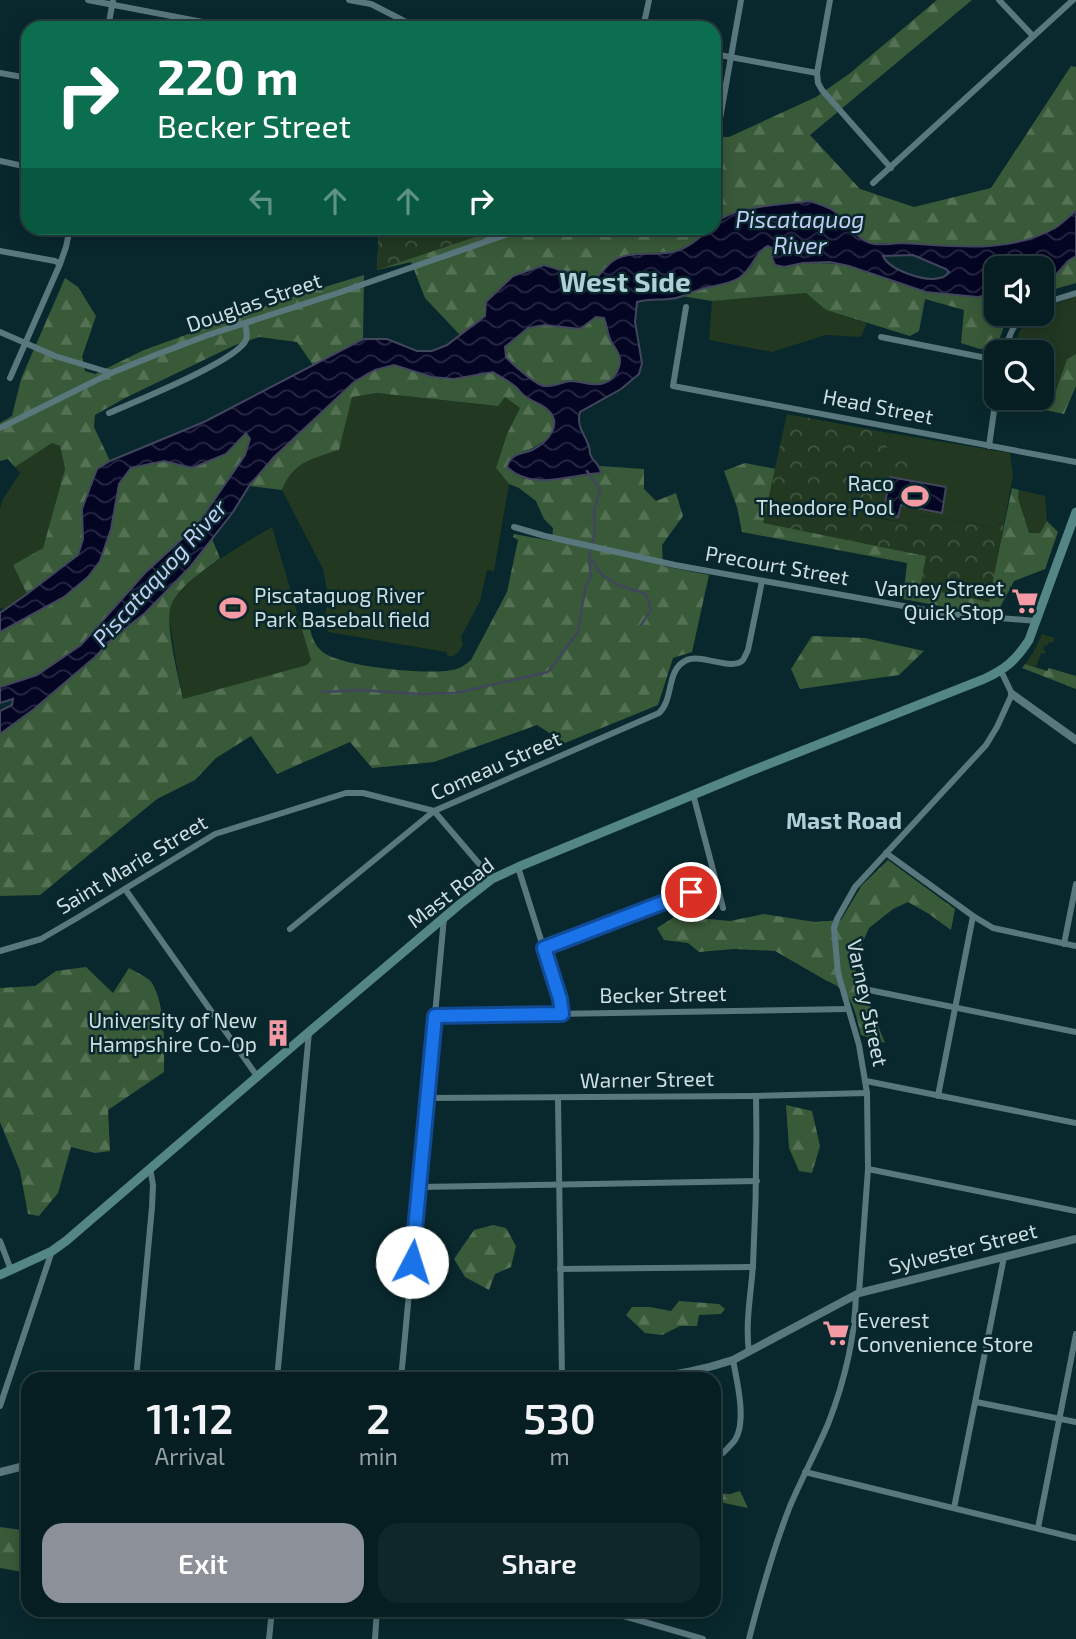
<!DOCTYPE html>
<html lang="en">
<head>
<meta charset="utf-8">
<style>
  :root { --surface:#061e22; --page:#0f272a; --text:#f1f3f6; --muted:#98a2a5; --line:#273c40; --accent:#8c9099 }
  body { margin:0; font-family:"Exo 2",sans-serif; background:var(--page); color:var(--text); height:100vh; display:flex; flex-direction:column; font-size:26px; white-space:nowrap }
  * { box-sizing:border-box; margin:0 }
  p { font-size:23px; color:var(--muted) }
  .icon { flex:none; width:38px; height:38px; fill:none; stroke:currentColor; stroke-width:2; stroke-linecap:round; stroke-linejoin:round }
  .map { position:relative; flex:1; overflow:hidden }
  .side { position:absolute; left:21px; top:1372px; width:700px; height:245px; display:flex; flex-direction:column; background:var(--surface); border-radius:21px; box-shadow:0 4px 18px #0003,0 0 0 2px var(--line) }
  .side>* { flex:none }
  .guide { position:absolute; left:21px; top:21px; width:700px; height:214px; border-radius:21px; box-shadow:0 4px 18px #0003,0 0 0 2px var(--line); background:#0b6e4f; color:#fff; overflow:hidden }
  .controls { position:absolute; left:984px; top:256px; display:grid; gap:14px }
  .controls a { display:grid; place-items:center; width:70px; height:70px; border-radius:14px; background:var(--surface); box-shadow:0 4px 18px #0003,0 0 0 2px var(--line); font-size:35px }
  .pin { position:absolute; display:grid; place-items:center; width:60px; height:60px; color:#fff; margin:-30px; border:4px solid #fff; border-radius:50%; box-shadow:0 2px 7px #0007 }
  .me { position:absolute; width:77px; margin:-38px; rotate:5deg; stroke-linejoin:round; filter:drop-shadow(0 0 5px #0008) }
  .turn { display:flex; align-items:center; gap:24px; height:147px; padding:0 21px; font-size:32px }
  .turn .icon { width:91px; height:91px; stroke-width:2.5 }
  .turn b { display:block; font-size:49px; line-height:60px }
  .lanes { display:flex; align-items:center; height:66px; padding:0 21px; background:#0003; justify-content:center; gap:35px; direction:ltr }
  .lanes .off { opacity:.35 }
  .eta { display:flex; justify-content:space-evenly; align-items:center; height:119px; text-align:center }
  .eta b { font-size:42px; font-weight:600; line-height:49px }
  .button { display:flex; gap:14px; margin-top:auto; padding:14px 21px }
  .button a { flex:1; height:80px; border-radius:21px; background:var(--accent); color:#fff; font-size:28px; font-weight:600; line-height:80px; text-align:center }
  .button a+a { background:var(--page); color:var(--text) }
  .map>svg:first-child { display:block }
  .grass { fill:#223821 }
  .forest { fill:url(#forest-firs) }
  .park { fill:url(#park-crowns) }
  .water { fill:url(#water-waves); stroke:#41465c; stroke-width:2; fill-rule:evenodd }
  .lines { fill:none; stroke-linecap:round; stroke-linejoin:round }
  .stream { stroke:#41465c; stroke-width:2.5 }
  .minor { stroke:#59787e; stroke-width:6 }
  .tertiary { stroke:#59787e; stroke-width:8 }
  .secondary { stroke:#538684; stroke-width:9 }
  .route-casing { stroke:#114b97; stroke-width:18 }
  .route { stroke:#1a73e8; stroke-width:12 }
  .labels { text-anchor:middle; stroke-width:5; stroke-linejoin:round; paint-order:stroke }
  .street-label { font-size:21px; fill:#cedfe2; stroke:#08282d }
  .poi-label { font-size:21px; fill:#cedfe2; stroke:#08282d; text-anchor:end }
  .water-label { font-size:23px; font-style:italic; fill:#c3cdf6; stroke:#08282d }
  .neighbourhood-label { font-size:23px; font-weight:bold; fill:#aed0d6; stroke:#08282d }
  .district-label { font-size:28px; font-weight:bold; fill:#aed0d6; stroke:#08282d }
</style>
</head>
<body>
<div class="map">
<svg width="1076" height="1639" viewBox="0 0 1076 1639">
  <defs>
    <pattern id="forest-firs" width="22" height="20" patternUnits="userSpaceOnUse" patternTransform="scale(1.75)"><rect width="22" height="20" fill="#395a38"/><path d="M5 1l3.5 6h-7zM16 11l3.5 6h-7z" fill="#547154"/></pattern>
    <pattern id="park-crowns" width="20" height="18" patternUnits="userSpaceOnUse" patternTransform="scale(1.75)"><rect width="20" height="18" fill="#223821"/><path d="M2 6a3 3 0 1 1 6 0M12 15a3 3 0 1 1 6 0" fill="none" stroke="#415441"/></pattern>
    <pattern id="water-waves" width="16" height="10" patternUnits="userSpaceOnUse" patternTransform="scale(1.75)"><rect width="16" height="10" fill="#040423"/><path d="M0 5q4-4 8 0t8 0" fill="none" stroke="#272843"/></pattern>
  </defs>
  <rect width="100%" height="100%" fill="#08282d"/>
  <g class="grass">
    <polygon points="806,293 826,310 867,323 861,337 826,335 772,352 709,340 712,301"/>
    <path d="M1076,296V354L1067,359L1054,396L1041,393V352H1012C1015,336 1023,325 1034,313H1041V309Z"/>
    <path d="M377,393L497,406L505,397L520,408L507,434L496,468L509,484L494,571L487,570L480,601L461,637L463,645C459,651 456,658 448,656L446,652L328,632L325,619L326,608L330,607L323,569L282,490C294,461 312,459 339,450L351,397Z"/>
    <polygon points="889,433 1010,453 1013,475 1004,523 998,524 997,528 915,514 912,524 875,517"/>
    <polygon points="52,443 60,446 65,469 43,548 13,565 27,594 5,609 0,608 0,509 3,499 20,473 15,467"/>
    <polygon points="1019,490 1045,496 1047,521 1040,534 1029,534 1018,498"/>
    <path d="M272,527L311,660L308,665L183,699C179,676 174,653 171,629C170,624 169,618 169,613C172,583 247,542 272,527Z"/>
    <polygon points="1042,634 1055,638 1053,643 1049,642 1047,646 1045,645 1043,650 1046,651 1045,654 1041,653 1036,667 1025,664 1033,653"/>
  </g>
  <g class="forest">
    <path d="M937,0H972L810,135L860,189L914,207L991,188L1071,66L1076,67V211C1069,216 1062,223 1055,228C1001,258 930,243 870,243L860,237L834,211L720,219L714,224V137H729L816,97L849,74Z"/>
    <polygon points="379,228 711,228 693,244 672,252 631,254 607,266 600,275 593,280 568,272 485,316 460,335 425,298 411,262 377,270"/>
    <path d="M768,246L774,249L772,258L784,267C807,262 827,262 849,266L978,297L996,293V313H1009L996,348L980,349L961,343L964,310L925,299L919,331L910,336L826,310L806,293L712,301L681,296L702,289L719,285L751,268L761,249Z"/>
    <polygon points="1076,256 1076,283 1041,293 1041,281 1053,277 1068,261"/>
    <polygon points="364,275 363,339 313,365 297,342 259,337 233,346 125,398 95,415 94,427 110,461 97,469 82,509 83,539 78,555 27,594 13,565 43,548 65,469 60,446 52,443 15,467 8,459 0,461 0,423 12,416 21,379 65,278 78,287 96,316 82,357 85,371 95,374 144,350 282,300"/>
    <path d="M596,316L604,318C608,326 607,331 610,339C612,344 616,347 618,352C624,364 616,379 604,383C593,387 582,381 571,381C562,382 553,387 544,386C536,385 511,363 505,357V347L528,328L545,325L575,329L585,326Z"/>
    <polygon points="1076,354 1076,386 1064,414 1002,401 1002,397 1041,397 1041,393 1054,396 1067,359"/>
    <path d="M394,364L432,377L454,379L493,372C501,377 509,381 516,387C520,391 523,396 528,399C534,402 542,404 547,409C572,432 533,449 515,455L571,478L601,473L600,466L644,469V489L656,501L676,493L683,516L662,545L663,566L709,575L692,652L673,658L658,705L565,743L537,725L434,762L372,768L350,742L277,774L251,736L216,758L195,780L157,799L40,895L0,896V734C41,709 77,671 112,639C123,630 135,621 146,611C170,589 191,565 212,539L220,558C204,571 182,584 172,603C163,619 179,679 183,699L307,665L311,660L300,623L308,620C311,633 312,644 324,653C344,667 427,675 452,670C460,669 465,665 471,660L507,592L518,540L513,537L514,534L552,541L553,528L544,519L536,501L519,488L509,484L496,468L507,434L520,408L505,397L498,406L377,393L352,397L339,450C312,459 294,461 282,490L249,486L274,457L354,382L375,370Z"/>
    <polygon points="247,432 250,439 245,455 197,525 145,574 81,645 37,675 0,687 0,632 64,597 111,529 119,484 131,468 164,461 192,468 226,454"/>
    <polygon points="745,463 776,469 771,493 859,542 927,556 988,602 1012,488 1019,490 1018,498 1029,533 1040,533 1047,521 1058,532 1045,569 1014,581 997,613 961,610 903,599 907,563 742,532 737,507 724,471"/>
    <polygon points="812,636 865,638 924,651 899,675 800,689 791,669"/>
    <polygon points="1025,664 1047,671 1049,668 1076,676 1076,689 1022,668"/>
    <path d="M888,860L955,909L951,930L929,914L908,902L893,909L869,928L853,964L885,1043L861,1035C855,1012 853,991 827,981L775,951L734,949L699,952L688,943L664,940L657,928L676,916L730,921L764,914L815,922L841,920L862,885Z"/>
    <path d="M86,967L113,993L129,968C136,972 148,977 152,983C166,1007 164,1046 164,1072L108,1110L110,1151L95,1153L71,1147L58,1193L39,1216L28,1214L20,1171L0,1122V988L35,986L56,971Z"/>
    <polygon points="786,1105 812,1111 820,1146 812,1173 799,1171 789,1148"/>
    <polygon points="493,1225 506,1228 516,1246 511,1267 495,1274 489,1290 465,1277 454,1259 474,1230"/>
    <polygon points="679,1301 719,1304 725,1309 721,1314 699,1315 697,1326 680,1326 662,1335 645,1333 626,1315 632,1307 650,1307 671,1311"/>
    <polygon points="740,1491 748,1508 714,1501 714,1493 730,1494"/>
    <polygon points="0,1527 28,1531 28,1573 0,1568"/>
  </g>
  <g class="park">
    <polygon points="379,228 502,228 377,270"/>
    <polygon points="787,414 889,433 875,518 912,524 914,514 996,528 998,524 1004,523 989,602 920,588 926,556 763,523"/>
    <polygon points="887,455 925,462 923,474 885,468"/>
  </g>
  <g class="water">
    <path d="M810,201C818,204 827,206 834,211C846,220 856,239 870,243C880,246 893,243 903,243C953,246 1009,254 1055,228C1063,223 1069,216 1076,211V256L1068,261L1053,278L1041,281V268H996V293L978,297L926,292L849,266L830,262L803,263L784,267L775,265L772,258L774,249L768,246C755,252 753,269 739,278C728,285 714,285 702,289C693,291 685,296 676,298C663,301 651,298 637,302L635,322L642,363L639,374L621,389L580,412C576,427 585,434 589,447C591,453 588,452 592,458C597,465 600,465 601,473C571,474 533,492 507,467C511,453 520,455 532,450C548,442 564,424 547,409C541,404 534,402 528,398C523,396 520,391 516,387C509,381 501,377 493,372L454,379L432,377L394,365L375,370L354,382L274,457L249,486L233,512L189,568L145,613L111,640L95,657L34,709L0,734V711L12,705L13,699L0,703V687L37,675L81,645L145,573L197,525L245,455L250,439L246,433L226,454L192,468L164,461L131,468L119,484L111,529L100,561L88,577L64,597L0,632V613L27,594L78,555L83,539L82,509L97,469L110,461L204,422L363,339H387L417,351H432L447,345L485,316L486,302L513,276L544,265L593,280C603,274 607,262 618,258C636,251 655,256 673,252C689,248 699,238 711,228H714V224C734,205 782,205 810,201ZM913,255L946,269L949,272C945,276 945,277 939,278C925,282 889,270 883,256ZM596,317L604,318C607,325 607,332 610,339C612,344 616,348 618,353C624,364 615,380 604,383C593,387 582,381 571,381C562,382 553,387 544,386C536,385 511,363 506,357L505,347L528,328L545,325L580,329Z"/>
    <polygon points="890,477 946,487 942,513 901,505 898,517 883,514"/>
  </g>
  <g class="lines">
    <g class="stream">
      <polyline points="591,559 601,574 618,585 646,594 651,610 641,625"/>
      <polyline points="322,692 360,690 421,694 456,693 548,672 578,632 585,588 591,577 589,556 595,534 594,512 600,489 587,471"/>
    </g>
    <g class="minor">
      <polyline points="88,0 234,28"/>
      <polyline points="349,0 371,4 418,28"/>
      <polyline points="830,0 817,73 818,83 822,90 891,168"/>
      <polyline points="999,0 1033,36"/>
      <polyline points="108,28 113,0"/>
      <polyline points="643,28 649,0"/>
      <polyline points="714,54 817,73"/>
      <polyline points="0,73 28,78"/>
      <polyline points="714,141 718,130 741,0"/>
      <polyline points="0,161 28,167"/>
      <polyline points="873,183 1073,0"/>
      <polyline points="0,251 55,261 60,264"/>
      <polyline points="1041,304 1076,293"/>
      <polyline points="686,307 673,386 1076,462"/>
      <polyline points="0,332 55,356 111,373"/>
      <polyline points="881,337 996,360"/>
      <path d="M1004,352C1009,337 1013,324 1025,313"/>
      <polyline points="10,378 60,264 66,247 70,228"/>
      <path d="M109,413C134,402 237,361 246,340C248,335 246,329 245,324"/>
      <polyline points="0,428 111,373 158,354 208,335 338,293 525,228"/>
      <polyline points="989,446 996,397"/>
      <polyline points="514,527 545,536 675,565 948,614 1037,621"/>
      <polyline points="693,794 723,908"/>
      <polyline points="886,853 973,916 993,928 1076,946"/>
      <polyline points="518,867 556,988 562,1014"/>
      <polyline points="125,889 257,1076"/>
      <path d="M290,929L434,811L659,713C674,699 666,671 685,661C700,652 732,672 743,660C744,659 747,652 748,650L762,581"/>
      <polyline points="1064,944 1076,884"/>
      <polyline points="544,948 716,882"/>
      <polyline points="0,951 41,939 77,918 215,834 346,793 363,793 434,811 492,879"/>
      <polyline points="869,990 1076,1032"/>
      <polyline points="435,1016 848,1009"/>
      <polyline points="866,1081 1076,1123"/>
      <polyline points="938,1096 973,916"/>
      <polyline points="428,1098 756,1096 867,1093"/>
      <polyline points="558,1098 562,1379"/>
      <polyline points="868,1169 1076,1211"/>
      <polyline points="419,1187 757,1181"/>
      <polyline points="0,1241 11,1270"/>
      <polyline points="560,1269 753,1267"/>
      <polyline points="859,1293 868,1169 867,1093 859,1045 838,973 834,928 837,919 855,887 986,745 997,727 1012,694 1001,671"/>
      <path d="M749,1352C745,1324 751,1294 753,1265C756,1209 757,1153 756,1096"/>
      <polyline points="136,1379 152,1207 153,1185 150,1168"/>
      <polyline points="277,1379 309,1032"/>
      <polyline points="401,1379 444,918"/>
      <polyline points="976,1402 1076,1422"/>
      <polyline points="0,1406 52,1251"/>
      <path d="M723,1453C727,1449 732,1444 735,1440C747,1421 737,1382 733,1360"/>
      <polyline points="805,1472 1076,1538"/>
      <polyline points="954,1508 1004,1257"/>
      <polyline points="1038,1528 1076,1334"/>
      <polyline points="603,1610 703,1639"/>
      <polyline points="269,1639 272,1610"/>
      <polyline points="375,1639 377,1610"/>
      <path d="M749,1639C760,1596 774,1547 790,1506C802,1478 816,1452 828,1424C844,1383 855,1338 856,1294"/>
    </g>
    <g class="tertiary">
      <polyline points="1012,694 1076,740"/>
      <path d="M639,1379C671,1376 703,1370 733,1360L859,1293L1076,1239"/>
      <polyline points="0,1472 28,1465"/>
    </g>
    <path class="secondary" d="M0,1275L52,1251L66,1241L309,1032L460,904L492,879L518,867L746,773L984,679C1006,669 1016,660 1029,640L1076,512"/>
  </g>
  <g class="lines">
    <defs>
      <polyline id="route" points="412,1262 435,1016 562,1014 560,999 544,948 691,892"/>
    </defs>
    <use href="#route" class="route-casing"/>
    <use href="#route" class="route"/>
  </g>
  <defs>
    <symbol id="stadium-bare" viewBox="-9 -9 18 18"><path d="M0-5a6.5 5 0 1 0 0 10a6.5 5 0 1 0 0-10ZM-3.5-1.8h7v3.6h-7Z" fill="#f49aa4" stroke="#08282d" stroke-width="2.5" paint-order="stroke"/></symbol>
    <symbol id="supermarket-bare" viewBox="-9 -9 18 18"><path d="M-6-5.5h2.5l.6 2H6L4.5 2H-2.5L-4.4-4H-6ZM-1.5 3.2a1.3 1.3 0 1 0 .1 0ZM3 3.2a1.3 1.3 0 1 0 .1 0Z" fill="#f49aa4" stroke="#08282d" stroke-width="2.5" paint-order="stroke"/></symbol>
    <symbol id="building-bare" viewBox="-9 -9 18 18"><path d="M-4-6H4V6H1V3H-1V6H-4ZM-2.5-4.3h1.7v1.8h-1.7ZM.8-4.3h1.7v1.8H.8ZM-2.5-1h1.7V.8h-1.7ZM.8-1h1.7V.8H.8Z" fill="#f49aa4" stroke="#08282d" stroke-width="2.5" paint-order="stroke"/></symbol>
  </defs>
  <g fill-rule="evenodd">
    <use href="#stadium-bare" x="896" y="477" width="38" height="38"/>
    <use href="#supermarket-bare" x="1006" y="582" width="38" height="38"/>
    <use href="#stadium-bare" x="214" y="589" width="38" height="38"/>
    <use href="#building-bare" x="259" y="1014" width="38" height="38"/>
    <use href="#supermarket-bare" x="817" y="1314" width="38" height="38"/>
  </g>
  <g class="labels">
    <g class="street-label">
      <text transform="translate(254 303) rotate(-19)" y="7">Douglas Street</text>
      <text transform="translate(878 407) rotate(11)" y="7">Head Street</text>
      <text transform="translate(777 566) rotate(10)" y="7">Precourt Street</text>
      <text transform="translate(496 766) rotate(-24)" y="7">Comeau Street</text>
      <text transform="translate(132 865) rotate(-31)" y="7">Saint Marie Street</text>
      <text transform="translate(451 893) rotate(-37)" y="7">Mast Road</text>
      <text transform="translate(663 995) rotate(-1)" y="7">Becker Street</text>
      <text transform="translate(867 1003) rotate(78)" y="7">Varney Street</text>
      <text transform="translate(647 1080) rotate(-1)" y="7">Warner Street</text>
      <text transform="translate(963 1249) rotate(-14)" y="7">Sylvester Street</text>
    </g>
    <g class="poi-label">
      <text x="894" y="491">Raco<tspan x="894" dy="24">Theodore Pool</tspan></text>
      <text x="1004" y="596">Varney Street<tspan x="1004" dy="24">Quick Stop</tspan></text>
      <text x="254" y="603" text-anchor="start">Piscataquog River<tspan x="254" dy="24">Park Baseball field</tspan></text>
      <text x="257" y="1028">University of New<tspan x="257" dy="24">Hampshire Co-Op</tspan></text>
      <text x="857" y="1328" text-anchor="start">Everest<tspan x="857" dy="24">Convenience Store</tspan></text>
    </g>
    <g class="water-label">
      <text x="800" y="228">Piscataquog<tspan x="800" dy="26">River</tspan></text>
      <text transform="translate(160 573) rotate(-48)" y="8">Piscataquog River</text>
    </g>
    <g class="neighbourhood-label">
      <text x="844" y="829">Mast Road</text>
    </g>
    <g class="district-label">
      <text x="625" y="292">West Side</text>
    </g>
  </g>
</svg>
<div class="controls">
<a><svg class="icon" aria-label="sound" viewBox="0 0 24 24"><path d="M4 9h4l5-4v14l-5-4H4zM17 9q2 3 0 6"/></svg></a>
<a><svg class="icon" aria-label="search" viewBox="0 0 24 24"><circle cx="10" cy="10" r="6"/><path d="M15 15l6 6"/></svg></a>
</div>
<div class="pin" style="left:691px;top:892px;background:#d93025"><svg class="icon" aria-label="arrive" viewBox="0 0 24 24"><path d="M6 21V4h12l-3 4 3 4H6"/></svg></div>
<svg class="me" style="left:412px;top:1262px" viewBox="-20 -20 40 40"><circle r="19" fill="#fff"/><path d="M0-13L10 11 0 6-10 11z" fill="#1a73e8"/></svg>
<div class="guide">
<div class="turn"><svg class="icon" aria-label="right" viewBox="0 0 24 24"><path d="M7 20v-9h11M14 6l5 5-5 5"/></svg><div><b>220 m</b>Becker Street</div></div>
<div class="lanes"><svg class="icon off" aria-label="left" viewBox="0 0 24 24"><path d="M17 20v-9H6M10 6l-5 5 5 5"/></svg><svg class="icon off" aria-label="ahead" viewBox="0 0 24 24"><path d="M12 20V5M6 11l6-6 6 6"/></svg><svg class="icon off" aria-label="ahead" viewBox="0 0 24 24"><path d="M12 20V5M6 11l6-6 6 6"/></svg><svg class="icon" aria-label="right" viewBox="0 0 24 24"><path d="M7 20v-9h11M14 6l5 5-5 5"/></svg></div>
</div>
<section class="side">
<div class="eta">
<div><b>11:12</b><p>Arrival</p></div>
<div><b>2</b><p>min</p></div>
<div><b>530</b><p>m</p></div>
</div>
<div class="button"><a>Exit</a><a>Share</a></div>
</section>
</div>
</body>
</html>
